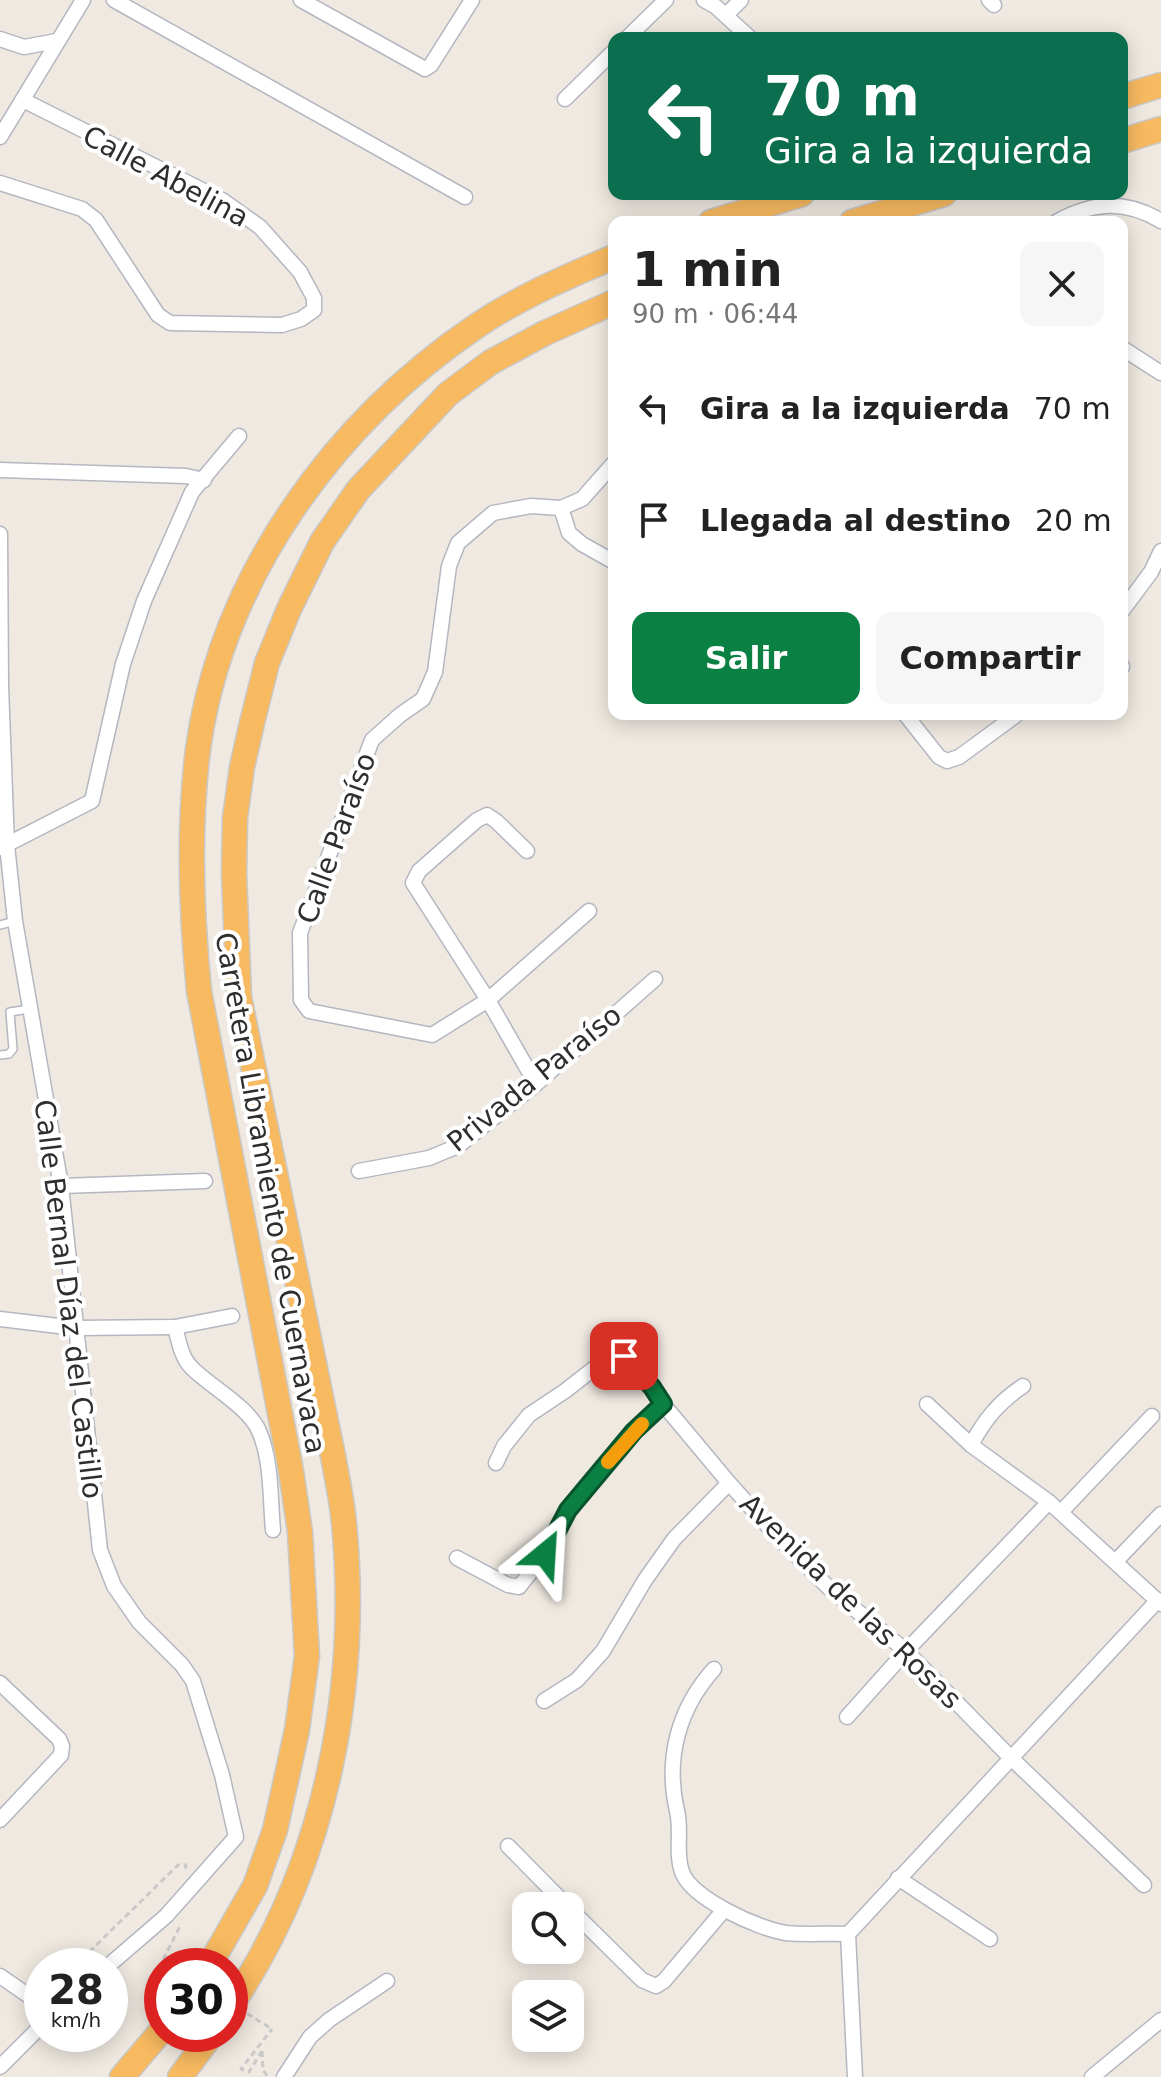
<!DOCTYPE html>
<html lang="es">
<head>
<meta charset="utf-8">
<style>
  :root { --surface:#fff; --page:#f6f6f6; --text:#222; --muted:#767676; --accent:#0b8043 }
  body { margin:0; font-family:"DejaVu Sans",sans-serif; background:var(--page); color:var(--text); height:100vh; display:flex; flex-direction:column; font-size:30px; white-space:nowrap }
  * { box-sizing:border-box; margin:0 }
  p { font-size:26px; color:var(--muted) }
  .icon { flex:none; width:44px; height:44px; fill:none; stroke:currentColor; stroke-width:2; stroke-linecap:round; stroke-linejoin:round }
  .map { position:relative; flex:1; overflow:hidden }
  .details { position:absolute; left:608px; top:216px; width:520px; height:504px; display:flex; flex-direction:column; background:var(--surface); border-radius:16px; box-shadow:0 4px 20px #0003 }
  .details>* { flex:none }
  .top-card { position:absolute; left:608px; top:32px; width:520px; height:168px; border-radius:16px; box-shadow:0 4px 20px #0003; background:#0b6e4f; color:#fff; overflow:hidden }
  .controls { position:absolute; left:512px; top:1892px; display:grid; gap:16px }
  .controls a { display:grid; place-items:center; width:72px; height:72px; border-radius:16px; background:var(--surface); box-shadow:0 4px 20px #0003; font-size:40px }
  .speed { position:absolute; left:24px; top:1948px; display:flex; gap:16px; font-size:40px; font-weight:700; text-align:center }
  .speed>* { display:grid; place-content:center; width:104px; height:104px; border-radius:50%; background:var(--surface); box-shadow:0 4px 20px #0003; line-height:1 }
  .speed small { font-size:20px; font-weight:400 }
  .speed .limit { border:12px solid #d22; background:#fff; color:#111 }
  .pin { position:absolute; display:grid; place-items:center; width:68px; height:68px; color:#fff; margin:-34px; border-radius:16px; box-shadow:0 4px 12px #0006 }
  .me { position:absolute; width:88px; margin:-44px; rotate:27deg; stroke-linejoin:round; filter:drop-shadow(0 0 6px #0008) }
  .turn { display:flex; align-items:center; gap:28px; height:168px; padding:0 24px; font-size:36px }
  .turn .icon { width:104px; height:104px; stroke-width:2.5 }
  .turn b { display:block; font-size:56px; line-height:68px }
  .round { display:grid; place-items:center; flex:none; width:84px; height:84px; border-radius:16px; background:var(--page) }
  .head { display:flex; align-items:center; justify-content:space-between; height:136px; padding:0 24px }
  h1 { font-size:48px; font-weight:700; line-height:60px }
  .cta { display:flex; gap:16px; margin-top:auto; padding:16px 24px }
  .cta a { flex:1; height:92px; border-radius:16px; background:var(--accent); color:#fff; font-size:32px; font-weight:700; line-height:92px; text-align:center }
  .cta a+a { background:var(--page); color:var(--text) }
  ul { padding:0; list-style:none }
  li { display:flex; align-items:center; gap:24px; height:112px; padding:0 24px }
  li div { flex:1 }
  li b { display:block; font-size:30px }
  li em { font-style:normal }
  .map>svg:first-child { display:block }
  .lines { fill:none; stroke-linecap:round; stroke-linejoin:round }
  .service-casing { stroke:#b4b7c1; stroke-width:10 }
  .minor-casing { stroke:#b4b7c1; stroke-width:17 }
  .trunk-casing { stroke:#c9c9c9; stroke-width:27 }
  .path { stroke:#c9c9c9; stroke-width:3; stroke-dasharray:6 4; stroke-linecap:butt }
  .service { stroke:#fff; stroke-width:7 }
  .minor { stroke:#fff; stroke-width:14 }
  .trunk { stroke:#f8ba60; stroke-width:24 }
  .path-bridge { stroke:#c9c9c9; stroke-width:3; stroke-dasharray:6 4; stroke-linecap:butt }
  .route-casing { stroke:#07532c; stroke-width:20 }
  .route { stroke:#0b8043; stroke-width:14 }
  .slow { stroke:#f59e0b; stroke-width:14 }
  .labels { text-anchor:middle; stroke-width:8; stroke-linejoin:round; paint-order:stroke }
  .street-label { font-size:28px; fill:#2e2e2e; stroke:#fff }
</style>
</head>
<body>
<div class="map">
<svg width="1161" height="2077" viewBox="0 0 1161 2077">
  <rect width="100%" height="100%" fill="#efe9e1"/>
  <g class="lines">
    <defs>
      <g id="service">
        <polyline points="0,925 15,921"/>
        <polyline points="0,1055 9,1054 13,1049 10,1012 29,1009"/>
      </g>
      <g id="minor">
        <polyline points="114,0 465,197"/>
        <polyline points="301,0 425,69 431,65 472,0"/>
        <polyline points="704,0 715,6 750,38"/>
        <polyline points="989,0 994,5"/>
        <polyline points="726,15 741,0"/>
        <polyline points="627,38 666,0"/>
        <polyline points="0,39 24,47 57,41"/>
        <polyline points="565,99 614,51"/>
        <polyline points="0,137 83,0"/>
        <polyline points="0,183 82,209 96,220 158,315 170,323 282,325 301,319 314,310 314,298 300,272 260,227 222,200 23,100"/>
        <path d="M1056,222C1092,202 1125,199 1161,221"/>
        <polyline points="1122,348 1161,373"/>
        <polyline points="0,470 186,476 204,480"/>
        <polyline points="561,508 569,533 582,544 614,562"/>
        <polyline points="0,534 1,686 7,845 15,921 61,1186 100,1550 114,1586 139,1622 182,1665 193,1681 222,1775 236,1837 166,1916 108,1966"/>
        <polyline points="1122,611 1151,572 1161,551"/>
        <polyline points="1122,666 1122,667"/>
        <polyline points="905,714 939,757 947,761 959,757 1015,716"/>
        <polyline points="0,848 92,801 123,664 144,601 192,492 239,436"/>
        <polyline points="527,851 496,821 487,815 477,820 419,871 413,883 488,1000 536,1084"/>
        <polyline points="589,911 488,1000 432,1035 309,1011 301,1000 300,933 372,740 400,715 423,699 435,672 449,566 458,543 493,513 531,506 561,508 582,499 614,463"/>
        <polyline points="359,1171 429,1158 458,1146 536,1084 655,979"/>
        <polyline points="61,1186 205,1181"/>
        <polyline points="0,1319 75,1328 175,1327 232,1316"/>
        <path d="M175,1327C179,1341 181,1357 191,1367C209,1386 248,1406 259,1431C272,1461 270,1498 273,1530"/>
        <polyline points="927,1404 971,1445 1049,1502 1161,1604"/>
        <path d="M971,1445C985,1419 999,1402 1023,1386"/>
        <polyline points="496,1463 504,1446 529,1415 565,1391 615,1352 624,1356 652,1387 663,1404 729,1483 775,1534 829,1588 906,1651 1010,1757 1144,1885"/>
        <polyline points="1061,1512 1152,1416"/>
        <polyline points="457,1558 508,1585 519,1587 545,1554 568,1510 634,1431 663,1404"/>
        <polyline points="1116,1561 1161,1514"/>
        <path d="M714,1669C678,1709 665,1759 677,1811C682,1831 675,1853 682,1872C692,1899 759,1929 786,1933C806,1935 827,1933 848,1934"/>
        <polyline points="0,1683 59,1739 62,1746 61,1755 0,1820"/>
        <polyline points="544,1701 577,1680 603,1651 645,1580 674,1539 729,1483"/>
        <polyline points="847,1717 906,1651 1049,1502"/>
        <polyline points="508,1846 567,1906"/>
        <polyline points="898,1878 990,1939"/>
        <polyline points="570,1909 642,1980 656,1986 664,1981 723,1911"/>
        <polyline points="0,1976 42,2005"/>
        <polyline points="0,2067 42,2025"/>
        <polyline points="284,2077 310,2037 329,2020 387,1981"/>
        <polyline points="855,2077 848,1934 1158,1600"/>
        <polyline points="1092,2077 1161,2020"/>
      </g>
      <g id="trunk">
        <polyline points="1122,97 1161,85"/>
        <polyline points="1122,141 1161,129"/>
        <polyline points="711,222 802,194"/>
        <polyline points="852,222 944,194"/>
        <path d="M209,1966L255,1886L275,1830L297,1730L307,1656L300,1532L291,1471L199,991C191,911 188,829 198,749C222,575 336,421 478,325C520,297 568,276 614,257"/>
        <path d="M230,2007C325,1867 360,1690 344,1523C342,1501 337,1478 333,1456L239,997L234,873L235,818L242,767L252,723L267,663L289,609L322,542L358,490L448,394L491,362L545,333L614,302"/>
        <polyline points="122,2077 162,2030"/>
        <polyline points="180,2077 212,2034"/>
      </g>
    </defs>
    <use href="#service" class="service-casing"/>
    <use href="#minor" class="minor-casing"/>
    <use href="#trunk" class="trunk-casing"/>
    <g class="path">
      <polyline points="75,1966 178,1865 186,1865 185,1869"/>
      <polyline points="168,1966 162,1962 181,1924"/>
      <polyline points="262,2051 249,2072 241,2069 272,2029"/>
      <polyline points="262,2051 263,2070 268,2077"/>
    </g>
    <use href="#service" class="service"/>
    <use href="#minor" class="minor"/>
    <use href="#trunk" class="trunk"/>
    <polyline class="path-bridge" points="230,2003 272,2029"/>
  </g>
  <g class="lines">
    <defs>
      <polyline id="route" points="545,1554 568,1510 634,1431 663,1404 652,1387 624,1356"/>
    </defs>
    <use href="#route" class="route-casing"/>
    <use href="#route" class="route"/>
    <polyline class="slow" points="608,1462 642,1424"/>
  </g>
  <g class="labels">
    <g class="street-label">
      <text transform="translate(166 176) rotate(28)" y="10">Calle Abelina</text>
      <text transform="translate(336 838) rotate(-70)" y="10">Calle Paraíso</text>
      <text transform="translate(534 1078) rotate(-39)" y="10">Privada Paraíso</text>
      <text transform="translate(271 1193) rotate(80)" y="10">Carretera Libramiento de Cuernavaca</text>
      <text transform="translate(69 1299) rotate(83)" y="10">Calle Bernal Díaz del Castillo</text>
      <text transform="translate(851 1601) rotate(44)" y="10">Avenida de las Rosas</text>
    </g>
  </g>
</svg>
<div class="controls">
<a><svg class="icon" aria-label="search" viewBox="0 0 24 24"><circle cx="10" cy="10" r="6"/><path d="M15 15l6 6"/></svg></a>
<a><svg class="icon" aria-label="layers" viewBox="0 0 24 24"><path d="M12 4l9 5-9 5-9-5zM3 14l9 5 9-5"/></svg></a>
</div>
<div class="speed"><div>28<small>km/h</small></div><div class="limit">30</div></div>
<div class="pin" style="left:624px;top:1356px;background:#d93025"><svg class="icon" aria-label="arrive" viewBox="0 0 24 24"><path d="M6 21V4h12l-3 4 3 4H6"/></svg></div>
<svg class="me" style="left:545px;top:1554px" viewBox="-20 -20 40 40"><path d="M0-17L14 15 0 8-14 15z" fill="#0b8043" stroke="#fff" stroke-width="4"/></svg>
<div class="top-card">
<div class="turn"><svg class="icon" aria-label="left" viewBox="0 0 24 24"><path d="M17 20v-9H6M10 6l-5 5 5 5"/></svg><div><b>70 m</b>Gira a la izquierda</div></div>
</div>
<section class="details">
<div class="head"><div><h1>1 min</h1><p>90 m · 06:44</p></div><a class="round"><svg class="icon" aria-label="close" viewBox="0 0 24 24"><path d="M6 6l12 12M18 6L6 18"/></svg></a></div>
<ul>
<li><svg class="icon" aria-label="left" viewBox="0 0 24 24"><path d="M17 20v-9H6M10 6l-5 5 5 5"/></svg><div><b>Gira a la izquierda</b></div><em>70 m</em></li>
<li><svg class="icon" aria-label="arrive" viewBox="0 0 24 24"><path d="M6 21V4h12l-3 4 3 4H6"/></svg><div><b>Llegada al destino</b></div><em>20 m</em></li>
</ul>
<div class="cta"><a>Salir</a><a>Compartir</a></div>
</section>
</div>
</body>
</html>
